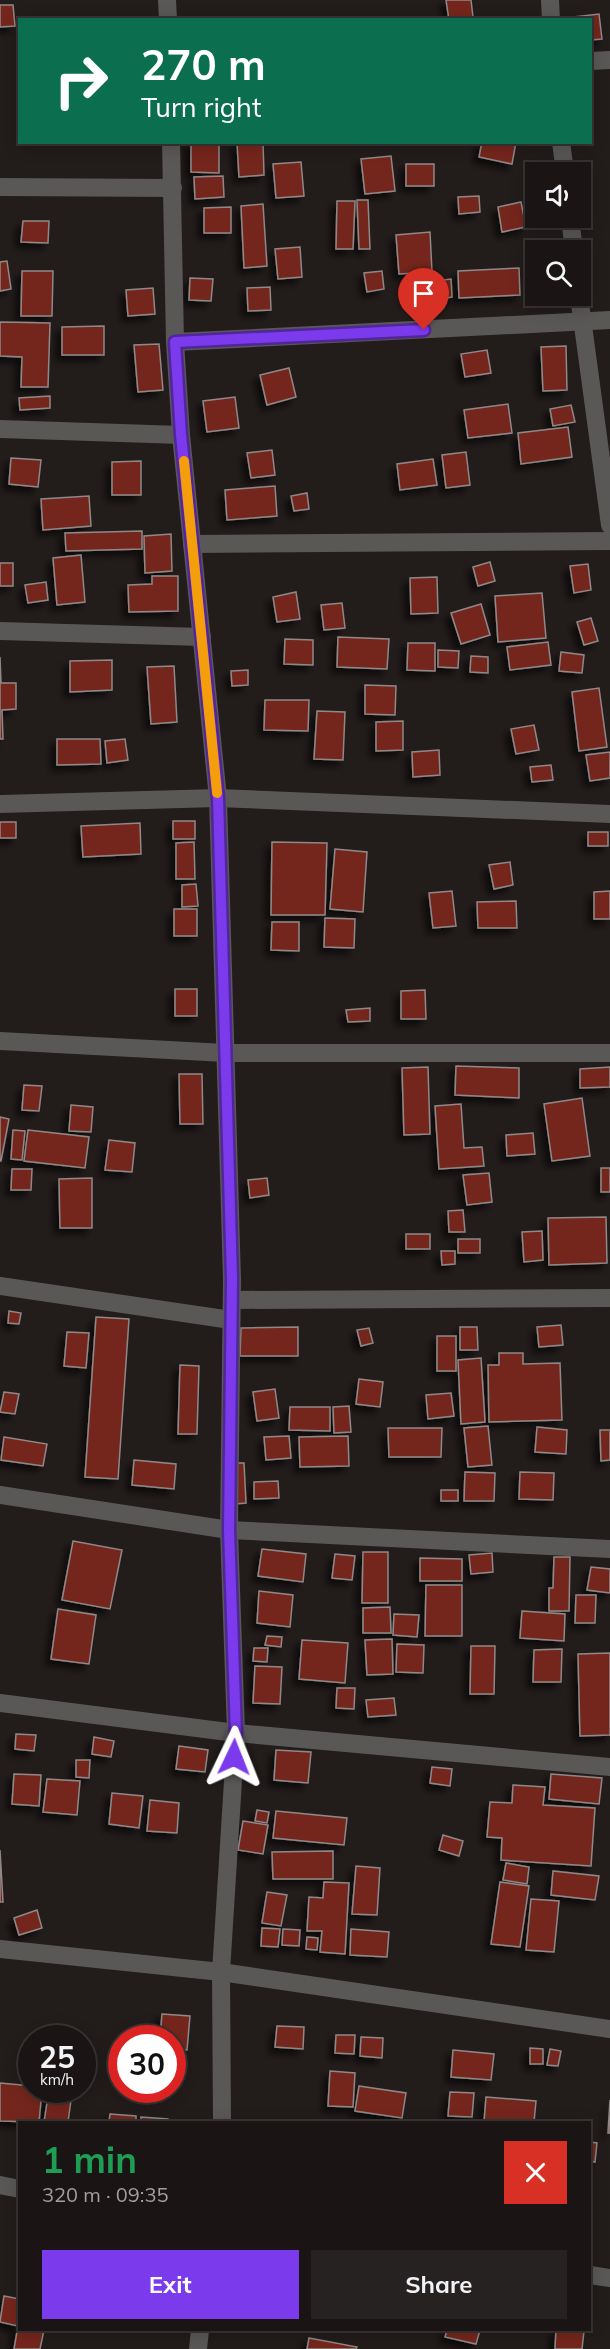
<!DOCTYPE html>
<html lang="en">
<head>
<meta charset="utf-8">
<style>
  :root { --surface:#1a1514; --page:#272222; --text:#f1f3f6; --muted:#9f9fa0; --line:#383434; --accent:#7c3aed }
  body { margin:0; font-family:Mulish,sans-serif; background:var(--page); color:var(--text); height:100vh; display:flex; flex-direction:column; font-size:22px; white-space:nowrap }
  * { box-sizing:border-box; margin:0 }
  p { font-size:20px; color:var(--muted) }
  .icon { flex:none; width:33px; height:33px; fill:none; stroke:currentColor; stroke-width:2; stroke-linecap:round; stroke-linejoin:round }
  .map { position:relative; flex:1; overflow:hidden }
  .panel { position:absolute; left:18px; top:2121px; width:573px; height:210px; display:flex; flex-direction:column; background:var(--surface); border-radius:0px; box-shadow:0 3px 15px #0003,0 0 0 2px var(--line) }
  .panel>* { flex:none }
  .top-card { position:absolute; left:18px; top:18px; width:574px; height:126px; border-radius:0px; box-shadow:0 3px 15px #0003,0 0 0 2px var(--line); background:#0b6e4f; color:#fff; overflow:hidden }
  .fabs { position:absolute; left:525px; top:162px; display:grid; gap:12px }
  .fabs a { display:grid; place-items:center; width:66px; height:66px; border-radius:0px; background:var(--surface); box-shadow:0 3px 15px #0003,0 0 0 2px var(--line); font-size:30px }
  .speed { position:absolute; left:18px; top:2025px; display:flex; gap:12px; font-size:30px; font-weight:700; text-align:center }
  .speed>* { display:grid; place-content:center; width:78px; height:78px; border-radius:50%; background:var(--surface); box-shadow:0 3px 15px #0003,0 0 0 2px var(--line); line-height:1 }
  .speed small { font-size:15px; font-weight:400 }
  .speed .limit { border:9px solid #d22; background:#fff; color:#111 }
  .pin { position:absolute; display:grid; place-items:center; width:51px; height:51px; color:#fff; margin:-62px -26px; border-radius:50% 50% 50% 0; rotate:-45deg; box-shadow:0 0 6px #0007 }
  .pin .icon { rotate:45deg }
  .me { position:absolute; width:66px; margin:-33px; rotate:2deg; stroke-linejoin:round; filter:drop-shadow(0 0 4px #0008) }
  .turn { display:flex; align-items:center; gap:21px; height:126px; padding:0 24px; font-size:27px }
  .turn .icon { width:78px; height:78px; stroke-width:2.5 }
  .turn b { display:block; font-size:42px; line-height:51px }
  .round { display:grid; place-items:center; flex:none; width:63px; height:63px; border-radius:0px; background:var(--page) }
  .summary { display:flex; align-items:center; justify-content:space-between; height:102px; padding:0 24px }
  h1 { font-size:36px; font-weight:700; line-height:45px; color:#1e9e55 }
  .primary-button { display:flex; gap:12px; margin-top:auto; padding:12px 24px }
  .primary-button a { flex:1; height:69px; border-radius:0px; background:var(--accent); color:#fff; font-size:24px; font-weight:700; line-height:69px; text-align:center }
  .primary-button a+a { background:var(--page); color:var(--text) }
  .map>svg:first-child { display:block }
  .building { fill:#74251f; stroke:#8f8887; stroke-width:1.5; filter:url(#shadow) }
  .lines { fill:none; stroke-linecap:round; stroke-linejoin:round }
  .minor { stroke:#5a5757; stroke-width:18 }
  .route-casing { stroke:#51269a; stroke-width:15 }
  .route { stroke:#7c3aed; stroke-width:10 }
  .slow { stroke:#f59e0b; stroke-width:10 }
</style>
</head>
<body>
<div class="map">
<svg width="610" height="2349" viewBox="0 0 610 2349">
  <defs>
    <filter id="shadow"><feDropShadow dx="-5.5" dy="5.5" stdDeviation="3" flood-color="#0009"/></filter>
  </defs>
  <rect width="100%" height="100%" fill="#221c1b"/>
  <g class="building">
    <polygon points="446,0 471,0 473,17 449,20"/>
    <polygon points="0,5 13,5 15,26 0,27"/>
    <polygon points="599,14 602,39 591,40 591,20 574,20 574,17"/>
    <rect x="321" y="18" width="29" height="2"/>
    <polygon points="191,142 219,142 219,173 191,172"/>
    <polygon points="237,142 263,142 264,175 239,177"/>
    <polygon points="482,142 516,142 512,164 479,157"/>
    <polygon points="391,156 395,191 365,194 361,159"/>
    <polygon points="301,162 304,196 276,198 273,164"/>
    <rect x="406" y="164" width="28" height="22"/>
    <polygon points="223,176 224,197 195,199 194,177"/>
    <polygon points="479,196 480,212 459,214 458,197"/>
    <polygon points="357,200 368,200 370,249 359,249"/>
    <polygon points="337,201 355,201 353,249 336,249"/>
    <polygon points="521,202 526,227 502,232 498,207"/>
    <polygon points="263,204 267,266 244,268 241,206"/>
    <polygon points="231,207 231,233 204,233 204,208"/>
    <polygon points="23,221 49,221 48,243 21,242"/>
    <polygon points="430,232 432,272 399,274 396,235"/>
    <polygon points="300,247 302,277 278,279 275,249"/>
    <polygon points="7,261 11,289 0,291 0,262"/>
    <polygon points="519,268 520,295 459,298 458,271"/>
    <polygon points="22,271 53,271 52,316 21,316"/>
    <polygon points="382,271 384,289 367,292 364,273"/>
    <polygon points="190,278 213,279 211,301 189,300"/>
    <polygon points="451,279 452,297 438,299 436,281"/>
    <polygon points="270,287 271,310 248,311 247,288"/>
    <polygon points="153,288 155,314 128,316 126,290"/>
    <polygon points="0,322 50,323 48,387 21,387 22,357 0,356"/>
    <polygon points="104,326 104,355 62,355 62,327"/>
    <polygon points="159,344 163,390 138,392 134,345"/>
    <polygon points="566,346 567,390 543,391 541,347"/>
    <polygon points="487,350 491,373 465,377 461,354"/>
    <polygon points="289,368 296,397 267,405 260,375"/>
    <polygon points="50,396 50,408 20,410 19,398"/>
    <polygon points="235,397 239,428 207,432 203,401"/>
    <polygon points="508,404 512,433 468,438 464,410"/>
    <polygon points="571,405 575,422 553,426 550,409"/>
    <polygon points="568,427 572,457 521,464 518,433"/>
    <polygon points="272,450 275,475 251,478 247,453"/>
    <polygon points="466,452 470,485 446,488 442,455"/>
    <polygon points="11,458 41,460 38,487 9,484"/>
    <polygon points="433,459 437,485 400,490 397,464"/>
    <polygon points="141,461 141,495 112,495 112,462"/>
    <polygon points="275,486 277,516 227,520 225,490"/>
    <polygon points="307,493 309,509 294,511 291,496"/>
    <polygon points="89,496 91,526 43,530 41,499"/>
    <polygon points="142,531 142,549 66,551 65,533"/>
    <polygon points="171,534 172,571 145,573 144,536"/>
    <polygon points="81,555 85,602 57,605 53,558"/>
    <polygon points="490,562 495,581 478,586 473,567"/>
    <rect x="0" y="563" width="13" height="23"/>
    <polygon points="588,564 591,590 574,593 570,566"/>
    <polygon points="152,576 178,576 178,611 129,612 128,585 152,584"/>
    <polygon points="437,577 438,613 411,614 410,578"/>
    <polygon points="46,582 48,600 28,603 25,585"/>
    <polygon points="296,592 300,619 277,622 273,597"/>
    <polygon points="542,593 546,638 498,642 495,596"/>
    <polygon points="342,603 345,628 324,630 321,605"/>
    <polygon points="481,604 490,635 461,644 451,613"/>
    <polygon points="591,618 598,641 584,645 577,622"/>
    <polygon points="338,637 389,639 387,669 337,667"/>
    <polygon points="285,639 313,640 313,665 284,664"/>
    <polygon points="548,642 551,665 510,670 507,647"/>
    <polygon points="408,643 435,643 435,671 407,670"/>
    <polygon points="438,650 459,651 458,668 438,667"/>
    <polygon points="561,652 584,655 582,673 559,671"/>
    <polygon points="471,656 488,657 488,673 470,672"/>
    <polygon points="0,657 1,683 16,683 16,709 2,710 3,739 0,739"/>
    <polygon points="112,660 112,690 70,692 70,661"/>
    <polygon points="174,666 177,722 151,724 147,667"/>
    <polygon points="248,670 248,685 232,686 231,671"/>
    <polygon points="365,685 396,686 395,715 365,714"/>
    <polygon points="599,688 607,747 579,751 572,692"/>
    <polygon points="265,700 309,700 308,731 264,730"/>
    <polygon points="317,711 345,712 343,760 314,759"/>
    <polygon points="403,721 403,750 376,751 376,722"/>
    <polygon points="534,725 539,750 516,754 511,729"/>
    <polygon points="57,739 100,739 101,764 57,765"/>
    <polygon points="125,739 128,760 107,763 105,741"/>
    <polygon points="439,750 440,775 413,777 412,752"/>
    <polygon points="610,752 610,778 590,781 586,755"/>
    <polygon points="551,765 553,780 532,782 530,767"/>
    <rect x="173" y="821" width="22" height="18"/>
    <rect x="0" y="822" width="16" height="16"/>
    <polygon points="140,823 141,854 83,857 81,826"/>
    <rect x="588" y="832" width="20" height="14"/>
    <polygon points="194,842 195,879 176,879 176,843"/>
    <polygon points="272,842 327,843 325,915 271,915"/>
    <polygon points="335,849 367,852 363,912 330,909"/>
    <polygon points="510,862 513,885 494,889 489,865"/>
    <polygon points="196,884 198,906 182,907 182,885"/>
    <polygon points="452,891 456,926 433,928 429,893"/>
    <polygon points="610,891 610,919 594,919 594,892"/>
    <polygon points="516,901 517,928 478,928 477,902"/>
    <rect x="174" y="909" width="23" height="27"/>
    <polygon points="325,918 355,919 354,948 324,947"/>
    <polygon points="272,922 299,922 299,951 271,950"/>
    <rect x="175" y="989" width="22" height="27"/>
    <polygon points="425,990 426,1019 401,1019 401,991"/>
    <polygon points="370,1008 370,1021 348,1022 346,1010"/>
    <polygon points="456,1066 519,1068 519,1098 455,1095"/>
    <polygon points="428,1067 430,1134 404,1135 402,1068"/>
    <polygon points="610,1067 610,1087 580,1088 580,1069"/>
    <polygon points="179,1074 202,1074 203,1124 180,1124"/>
    <polygon points="24,1085 42,1086 39,1111 22,1110"/>
    <polygon points="582,1098 590,1156 552,1161 544,1104"/>
    <polygon points="461,1104 464,1148 482,1147 484,1166 439,1169 435,1106"/>
    <polygon points="71,1105 93,1107 91,1132 69,1131"/>
    <polygon points="0,1117 9,1119 1,1161 0,1161"/>
    <polygon points="13,1130 25,1131 22,1160 11,1159"/>
    <polygon points="28,1130 89,1137 85,1168 24,1161"/>
    <polygon points="533,1133 535,1154 507,1156 506,1135"/>
    <polygon points="109,1140 135,1143 132,1172 105,1170"/>
    <rect x="601" y="1168" width="9" height="24"/>
    <polygon points="12,1169 32,1169 31,1190 11,1190"/>
    <polygon points="489,1173 492,1202 467,1205 463,1175"/>
    <polygon points="92,1178 92,1228 60,1228 59,1179"/>
    <polygon points="267,1178 269,1195 250,1198 248,1180"/>
    <polygon points="463,1210 465,1232 449,1232 448,1211"/>
    <polygon points="606,1217 607,1263 549,1265 548,1218"/>
    <polygon points="542,1231 543,1260 524,1262 522,1232"/>
    <rect x="406" y="1234" width="24" height="15"/>
    <rect x="458" y="1239" width="22" height="14"/>
    <polygon points="441,1251 455,1251 455,1264 442,1265"/>
    <polygon points="9,1311 21,1313 19,1324 8,1323"/>
    <polygon points="96,1317 129,1319 118,1479 85,1477"/>
    <polygon points="561,1325 563,1345 539,1347 537,1327"/>
    <polygon points="298,1327 298,1356 240,1356 241,1328"/>
    <polygon points="460,1327 477,1327 478,1350 460,1350"/>
    <polygon points="369,1328 373,1343 361,1346 357,1330"/>
    <polygon points="67,1332 89,1333 86,1368 64,1366"/>
    <rect x="437" y="1336" width="19" height="35"/>
    <polygon points="499,1353 523,1353 523,1364 560,1363 562,1420 489,1422 488,1365 499,1365"/>
    <polygon points="481,1358 485,1422 461,1424 458,1360"/>
    <polygon points="180,1365 199,1366 197,1434 178,1434"/>
    <polygon points="359,1379 383,1382 380,1407 356,1404"/>
    <polygon points="275,1389 279,1418 257,1421 253,1392"/>
    <polygon points="4,1392 19,1394 15,1414 0,1412"/>
    <polygon points="451,1393 454,1416 428,1419 426,1395"/>
    <polygon points="349,1406 351,1432 334,1433 333,1407"/>
    <polygon points="290,1407 330,1407 330,1431 289,1430"/>
    <polygon points="488,1426 492,1465 468,1467 464,1428"/>
    <polygon points="537,1427 567,1430 566,1454 535,1452"/>
    <polygon points="388,1428 442,1428 441,1457 389,1457"/>
    <polygon points="600,1430 610,1430 610,1460 601,1461"/>
    <polygon points="289,1436 291,1458 266,1460 264,1437"/>
    <polygon points="348,1436 349,1466 300,1467 299,1437"/>
    <polygon points="4,1437 47,1444 43,1466 1,1460"/>
    <polygon points="134,1460 176,1464 174,1489 132,1485"/>
    <polygon points="232,1463 244,1463 246,1503 234,1504"/>
    <polygon points="465,1472 495,1473 494,1501 464,1501"/>
    <polygon points="520,1472 554,1473 553,1500 519,1499"/>
    <polygon points="278,1481 279,1498 254,1499 254,1482"/>
    <rect x="441" y="1490" width="17" height="11"/>
    <polygon points="73,1541 122,1550 110,1609 62,1600"/>
    <polygon points="262,1549 306,1554 303,1582 258,1576"/>
    <polygon points="363,1552 388,1552 388,1603 362,1603"/>
    <polygon points="492,1553 493,1572 471,1574 469,1555"/>
    <polygon points="335,1554 355,1556 352,1580 332,1578"/>
    <polygon points="554,1557 570,1557 569,1611 549,1611 549,1588 553,1588"/>
    <polygon points="420,1558 462,1559 462,1581 420,1581"/>
    <polygon points="591,1567 610,1569 610,1593 587,1590"/>
    <polygon points="426,1585 462,1585 462,1636 425,1636"/>
    <polygon points="259,1591 293,1595 290,1627 257,1623"/>
    <polygon points="576,1595 596,1595 595,1623 575,1623"/>
    <polygon points="390,1607 391,1633 363,1633 363,1608"/>
    <polygon points="58,1609 96,1615 89,1664 51,1659"/>
    <polygon points="522,1611 565,1614 564,1641 520,1638"/>
    <polygon points="394,1614 419,1615 417,1637 393,1635"/>
    <polygon points="267,1636 282,1637 281,1647 265,1645"/>
    <polygon points="392,1639 393,1674 367,1675 365,1640"/>
    <polygon points="302,1640 348,1643 345,1683 299,1679"/>
    <polygon points="397,1644 424,1645 423,1673 396,1672"/>
    <polygon points="471,1646 495,1646 494,1694 470,1694"/>
    <polygon points="254,1648 268,1648 267,1662 253,1661"/>
    <polygon points="562,1649 561,1682 533,1682 534,1650"/>
    <polygon points="610,1653 610,1735 580,1736 578,1654"/>
    <polygon points="255,1666 282,1667 280,1704 253,1703"/>
    <polygon points="337,1688 355,1688 354,1709 336,1708"/>
    <polygon points="394,1698 396,1715 368,1717 366,1700"/>
    <polygon points="16,1734 36,1735 34,1751 15,1749"/>
    <polygon points="94,1737 114,1741 111,1757 92,1754"/>
    <polygon points="179,1746 208,1750 205,1772 176,1769"/>
    <polygon points="276,1750 311,1752 308,1783 274,1780"/>
    <polygon points="76,1760 90,1760 89,1778 76,1777"/>
    <polygon points="432,1767 452,1769 450,1786 430,1783"/>
    <polygon points="14,1774 41,1775 39,1806 12,1804"/>
    <polygon points="551,1774 602,1778 599,1804 549,1799"/>
    <polygon points="47,1779 80,1781 77,1815 43,1812"/>
    <polygon points="513,1785 545,1787 543,1805 595,1808 591,1866 501,1860 502,1838 487,1837 490,1802 512,1803"/>
    <polygon points="112,1793 143,1796 139,1828 109,1824"/>
    <polygon points="150,1800 179,1803 177,1833 147,1831"/>
    <polygon points="257,1810 269,1812 267,1823 255,1821"/>
    <polygon points="276,1811 347,1818 344,1845 273,1838"/>
    <polygon points="243,1821 268,1825 263,1854 238,1850"/>
    <polygon points="443,1835 463,1841 459,1856 439,1850"/>
    <polygon points="0,1850 3,1902 0,1902"/>
    <polygon points="333,1851 333,1879 273,1879 272,1852"/>
    <polygon points="506,1863 529,1867 527,1884 503,1880"/>
    <polygon points="356,1866 380,1868 377,1915 352,1914"/>
    <polygon points="553,1871 599,1876 595,1900 551,1895"/>
    <polygon points="324,1882 349,1883 345,1954 320,1952 322,1931 307,1931 309,1897 323,1898"/>
    <polygon points="500,1882 529,1886 520,1947 491,1944"/>
    <polygon points="267,1892 287,1895 281,1926 262,1923"/>
    <polygon points="531,1899 559,1901 554,1952 526,1950"/>
    <polygon points="37,1910 42,1928 19,1935 14,1918"/>
    <polygon points="262,1928 280,1929 278,1947 261,1946"/>
    <polygon points="283,1929 300,1930 299,1946 282,1945"/>
    <polygon points="351,1929 389,1932 387,1957 350,1955"/>
    <polygon points="307,1937 318,1938 317,1950 306,1949"/>
    <polygon points="162,2014 190,2016 187,2050 172,2049 172,2038 160,2038"/>
    <polygon points="277,2026 304,2027 303,2049 275,2047"/>
    <polygon points="336,2035 355,2035 354,2054 335,2053"/>
    <polygon points="361,2037 383,2038 382,2058 360,2056"/>
    <polygon points="530,2048 543,2049 543,2064 530,2064"/>
    <polygon points="550,2049 561,2051 558,2066 547,2065"/>
    <polygon points="453,2050 494,2054 491,2080 451,2077"/>
    <polygon points="330,2071 355,2073 353,2107 328,2106"/>
    <polygon points="0,2083 32,2086 32,2090 42,2090 39,2122 0,2121"/>
    <polygon points="359,2086 406,2093 402,2118 355,2111"/>
    <polygon points="49,2090 72,2093 68,2122 44,2122"/>
    <polygon points="450,2092 474,2093 472,2117 448,2116"/>
    <polygon points="486,2097 536,2101 534,2122 484,2122"/>
    <polygon points="610,2100 610,2133 608,2133"/>
    <polygon points="110,2114 136,2116 136,2122 109,2122"/>
    <polygon points="141,2117 168,2119 168,2122 141,2122"/>
    <polygon points="590,2142 597,2143 595,2162 590,2161"/>
    <polygon points="4,2296 20,2299 20,2330 44,2330 40,2349 14,2349 18,2326 0,2322"/>
    <polygon points="447,2330 480,2330 476,2344 445,2337"/>
    <polygon points="556,2330 584,2331 582,2349 555,2349"/>
    <polygon points="309,2338 357,2347 356,2349 307,2349"/>
  </g>
  <g class="lines">
    <g class="minor">
      <polyline points="167,0 168,20"/>
      <polyline points="550,0 551,20"/>
      <polyline points="591,61 610,60"/>
      <polyline points="171,142 175,342 181,435 218,798 232,1279 229,1530 236,1733 221,1972 222,2122"/>
      <polyline points="561,142 565,172"/>
      <polyline points="0,187 173,188"/>
      <polyline points="570,218 574,250"/>
      <polyline points="579,296 610,525"/>
      <polyline points="175,342 610,320"/>
      <polyline points="0,429 181,435"/>
      <polyline points="192,544 610,541"/>
      <polyline points="0,631 202,637"/>
      <polyline points="0,804 218,798 610,814"/>
      <polyline points="0,1041 225,1053 610,1053"/>
      <polyline points="0,1286 231,1320"/>
      <polyline points="232,1300 610,1298"/>
      <polyline points="0,1495 229,1530 610,1549"/>
      <polyline points="0,1703 236,1733 610,1767"/>
      <polyline points="0,1949 221,1972 610,2029"/>
      <polyline points="0,2185 20,2189"/>
      <polyline points="590,2275 610,2278"/>
      <polyline points="198,2349 200,2330"/>
    </g>
  </g>
  <g class="lines">
    <defs>
      <polyline id="route" points="234,1757 236,1733 229,1530 232,1279 218,798 181,435 175,342 424,330"/>
    </defs>
    <use href="#route" class="route-casing"/>
    <use href="#route" class="route"/>
    <polyline class="slow" points="184,461 217,793"/>
  </g>
</svg>
<div class="fabs">
<a><svg class="icon" aria-label="sound" viewBox="0 0 24 24"><path d="M4 9h4l5-4v14l-5-4H4zM17 9q2 3 0 6"/></svg></a>
<a><svg class="icon" aria-label="search" viewBox="0 0 24 24"><circle cx="10" cy="10" r="6"/><path d="M15 15l6 6"/></svg></a>
</div>
<div class="speed"><div>25<small>km/h</small></div><div class="limit">30</div></div>
<div class="pin" style="left:424px;top:330px;background:#d93025"><svg class="icon" aria-label="arrive" viewBox="0 0 24 24"><path d="M6 21V4h12l-3 4 3 4H6"/></svg></div>
<svg class="me" style="left:234px;top:1757px" viewBox="-20 -20 40 40"><path d="M0-17L14 15 0 8-14 15z" fill="#7c3aed" stroke="#fff" stroke-width="4"/></svg>
<div class="top-card">
<div class="turn"><svg class="icon" aria-label="right" viewBox="0 0 24 24"><path d="M7 20v-9h11M14 6l5 5-5 5"/></svg><div><b>270 m</b>Turn right</div></div>
</div>
<section class="panel">
<div class="summary"><div><h1>1 min</h1><p>320 m · 09:35</p></div><a class="round" style="background:#d93025;color:#fff"><svg class="icon" aria-label="close" viewBox="0 0 24 24"><path d="M6 6l12 12M18 6L6 18"/></svg></a></div>
<div class="primary-button"><a>Exit</a><a>Share</a></div>
</section>
</div>
</body>
</html>
